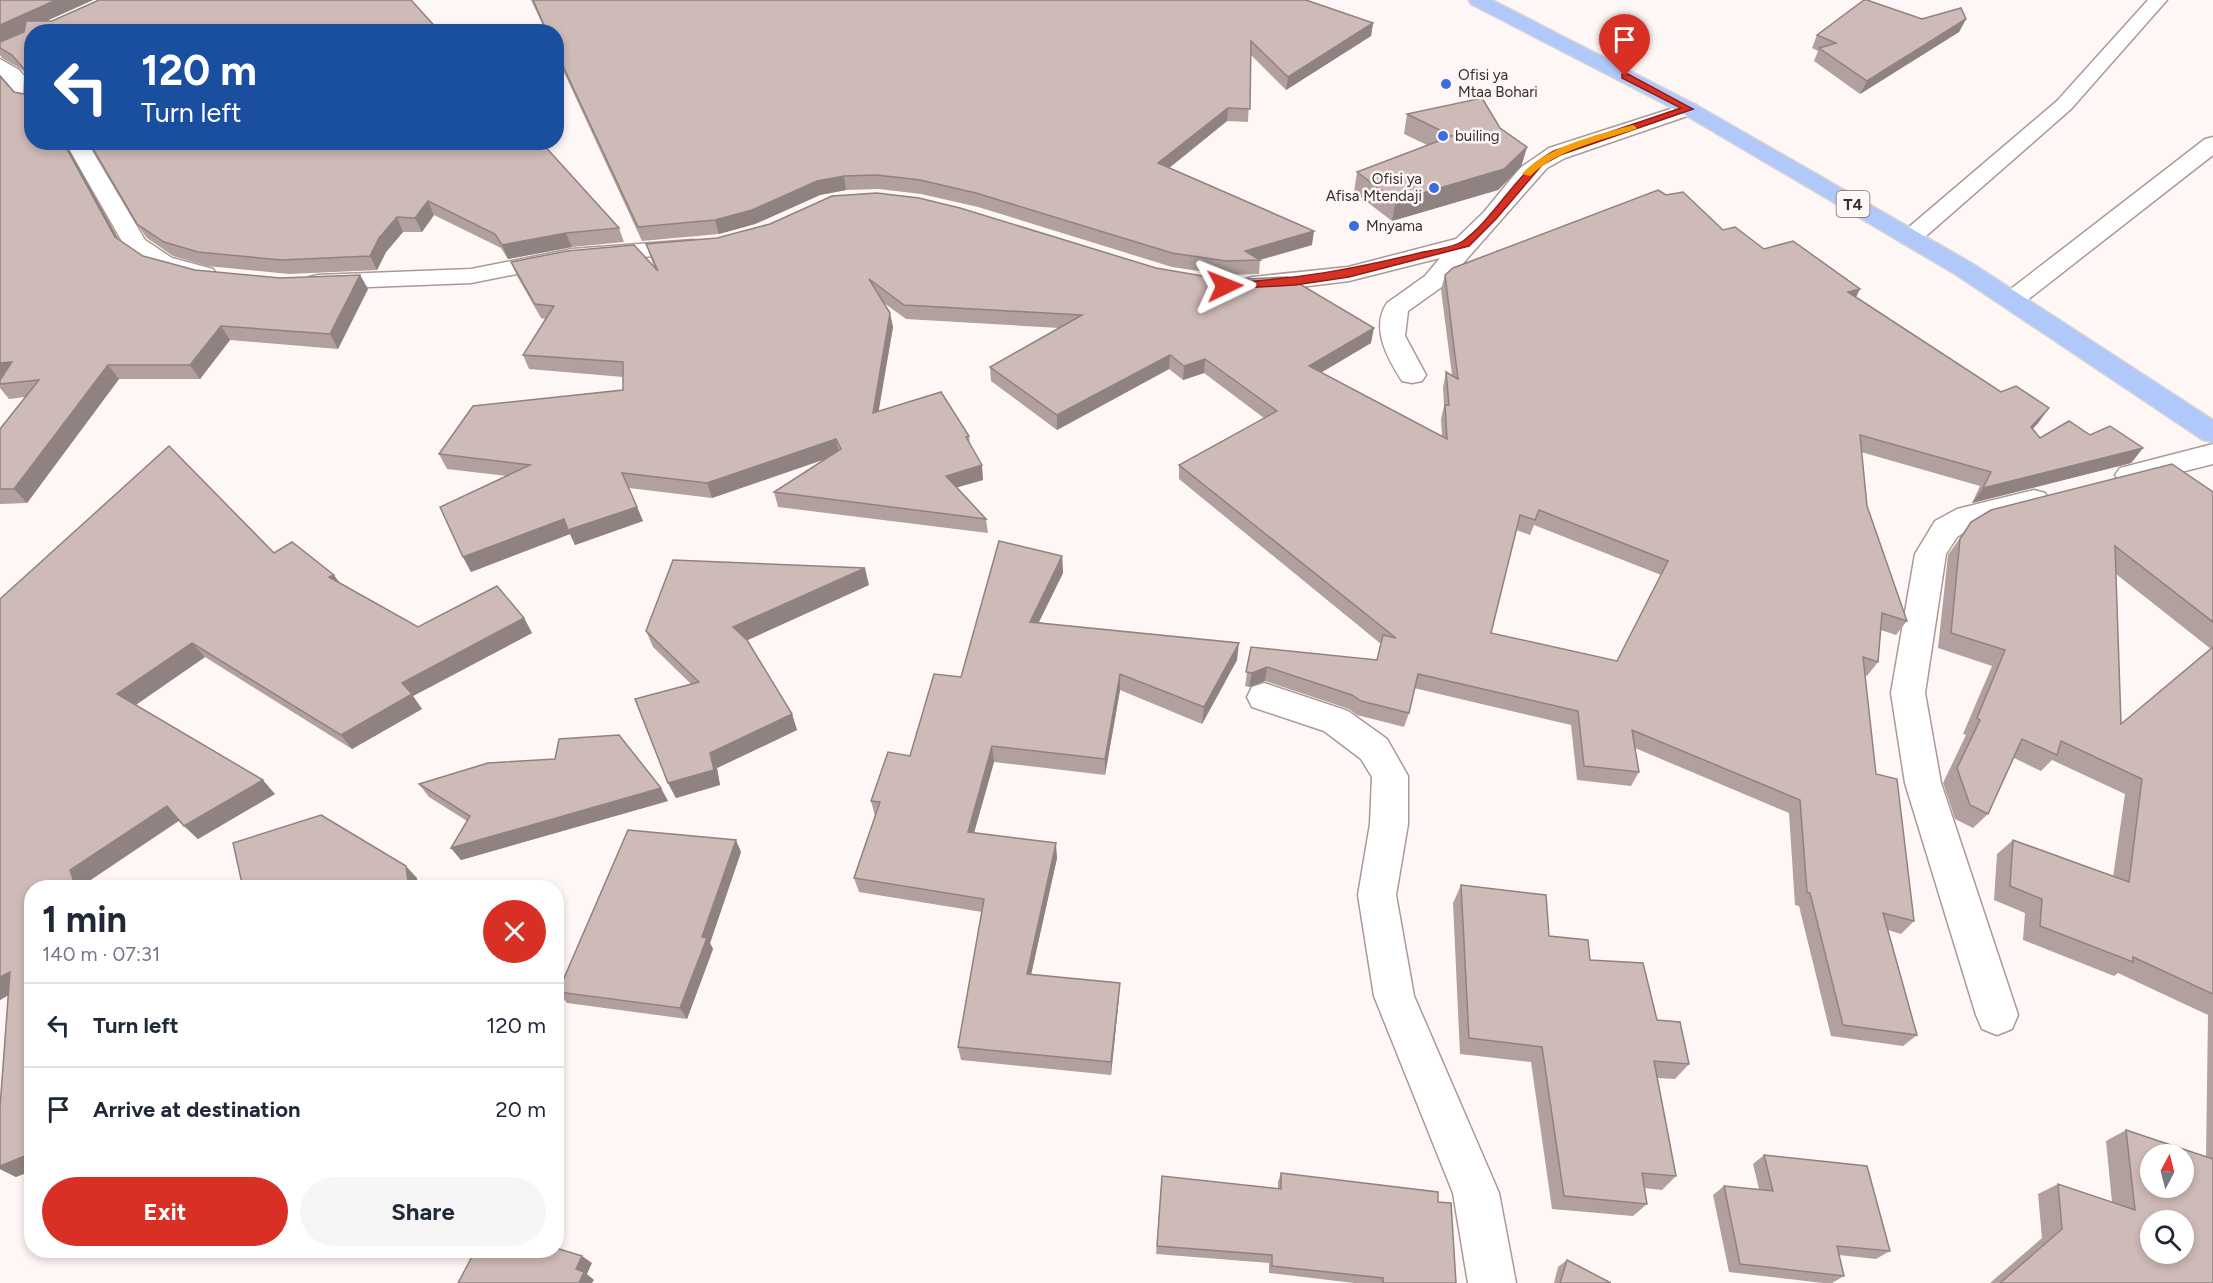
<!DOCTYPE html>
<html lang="en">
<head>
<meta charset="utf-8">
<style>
  :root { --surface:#fff; --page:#f6f6f7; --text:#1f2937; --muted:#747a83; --line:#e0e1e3; --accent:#d93025 }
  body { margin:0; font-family:Figtree,sans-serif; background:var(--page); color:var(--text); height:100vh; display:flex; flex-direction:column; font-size:22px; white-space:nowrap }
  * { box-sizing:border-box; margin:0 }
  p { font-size:20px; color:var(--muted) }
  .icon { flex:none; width:33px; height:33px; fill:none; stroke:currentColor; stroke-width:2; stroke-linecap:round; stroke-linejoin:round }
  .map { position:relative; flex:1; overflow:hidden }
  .details { position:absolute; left:24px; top:880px; width:540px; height:378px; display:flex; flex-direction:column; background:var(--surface); border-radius:24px; box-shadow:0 3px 9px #0003 }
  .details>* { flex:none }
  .banner { position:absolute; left:24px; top:24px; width:540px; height:126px; border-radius:24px; box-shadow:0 3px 9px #0003; background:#1a4fa0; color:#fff; overflow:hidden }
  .needle { width:39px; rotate:7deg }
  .fabs { position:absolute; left:2140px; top:1144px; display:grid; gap:12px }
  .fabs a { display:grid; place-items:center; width:54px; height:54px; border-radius:50%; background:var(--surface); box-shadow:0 3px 9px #0003; font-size:30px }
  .pin { position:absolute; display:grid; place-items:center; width:51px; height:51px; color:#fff; margin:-62px -26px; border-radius:50% 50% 50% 0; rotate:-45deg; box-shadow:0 0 6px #0007 }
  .pin .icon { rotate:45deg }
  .me { position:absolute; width:66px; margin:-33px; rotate:88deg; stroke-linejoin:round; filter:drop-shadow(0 0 4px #0008) }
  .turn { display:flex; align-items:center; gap:21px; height:126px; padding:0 18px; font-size:27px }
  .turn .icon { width:78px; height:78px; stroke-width:2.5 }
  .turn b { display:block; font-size:42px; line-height:51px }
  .round { display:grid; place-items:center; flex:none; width:63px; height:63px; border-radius:32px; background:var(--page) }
  .head { display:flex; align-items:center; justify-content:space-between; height:102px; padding:0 18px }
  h1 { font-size:36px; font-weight:700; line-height:45px }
  .action { display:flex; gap:12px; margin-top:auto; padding:12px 18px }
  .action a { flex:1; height:69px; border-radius:36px; background:var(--accent); color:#fff; font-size:24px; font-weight:700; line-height:69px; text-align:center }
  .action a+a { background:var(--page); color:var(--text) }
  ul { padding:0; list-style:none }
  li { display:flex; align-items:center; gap:18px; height:84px; padding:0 18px; border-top:2px solid var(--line) }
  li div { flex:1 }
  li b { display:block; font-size:22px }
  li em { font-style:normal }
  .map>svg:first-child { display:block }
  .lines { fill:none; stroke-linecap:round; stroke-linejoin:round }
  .minor-casing { stroke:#ac9996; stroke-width:3 }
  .highway-casing { stroke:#d7d5d5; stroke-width:3 }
  .minor { fill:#fff; fill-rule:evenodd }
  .highway { fill:#b1c9fa; fill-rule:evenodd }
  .wall { fill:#b1a09d; fill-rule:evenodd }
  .shaded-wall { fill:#908280 }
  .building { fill:#cebab7; stroke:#908280; stroke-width:1.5; fill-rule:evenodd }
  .route { fill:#d93025; stroke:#8d1f18; stroke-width:1.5 }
  .slow { fill:#f59e0b }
  .poi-dot { fill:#3c6ddd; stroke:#fff7f5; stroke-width:2 }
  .labels { text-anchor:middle; stroke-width:5; stroke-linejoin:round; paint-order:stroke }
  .far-poi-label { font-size:15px; fill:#372f2e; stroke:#fff7f5; text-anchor:start }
  .shield { fill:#fff7f5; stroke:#736b6a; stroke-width:1.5 }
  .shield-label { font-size:16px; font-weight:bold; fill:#372f2e }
</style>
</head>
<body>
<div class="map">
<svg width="2213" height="1283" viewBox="0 0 2213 1283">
  <rect width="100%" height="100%" fill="#fff7f5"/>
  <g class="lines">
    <defs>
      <g id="minor">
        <polygon points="2148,0 2167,0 2071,109 1918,243 1910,245 1902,243 1898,238 1902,233 2057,101"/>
        <polygon points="0,59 19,70 32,85 32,106 25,104 0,75"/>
        <path d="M1689,103L1696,105L1700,109L1696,113L1565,158L1547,168L1443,286L1408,311L1405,336L1426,375L1422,381L1412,383L1402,381C1388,359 1370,328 1387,303L1425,276L1440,258L1349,281L1252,293L1243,290L1239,285L1243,280L1252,277L1348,267L1456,239L1484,212L1520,168L1549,148Z"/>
        <polygon points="2213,137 2213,155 2021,305 2012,308 2003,305 1999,300 2003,295 2205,139"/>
        <polygon points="65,142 87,142 145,240 172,258 213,269 216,274 213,279 204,281 154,268 127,250"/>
        <polygon points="693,240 702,242 705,247 702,252 572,263 471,283 318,289 309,287 306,282 309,277 318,275 471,269 572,249"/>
        <polygon points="2213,444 2213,464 2130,485 2120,482 2115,475 2120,468"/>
        <polygon points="2034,490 2045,493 2049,500 2045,507 1977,524 1957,537 1946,554 1925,693 1941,783 2018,1015 2012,1029 1997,1035 1982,1029 1976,1015 1905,783 1891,693 1915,554 1935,521 1957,509"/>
        <polygon points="1264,683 1348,711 1387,739 1408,776 1408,824 1396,895 1414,996 1499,1193 1516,1283 1468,1283 1453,1193 1374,996 1358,895 1370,824 1372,777 1361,759 1324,731 1252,707 1247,697 1252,687"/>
      </g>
      <polygon id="highway" points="1469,0 1492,0 1696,105 1973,264 2213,420 2213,442 2203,440 1955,274 1682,113 1471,4"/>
    </defs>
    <use href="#minor" class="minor-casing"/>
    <use href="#highway" class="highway-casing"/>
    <use href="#minor" class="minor"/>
    <use href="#highway" class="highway"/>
  </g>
  <g class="wall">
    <polygon points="0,0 93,0 46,21 32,32 32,142 65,142 118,239 143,256 195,270 280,278 360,275 368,289 338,349 230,340 200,379 119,379 27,503 0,504 0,429 25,397 9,399 0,388 14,92 24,94 25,73 21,69 2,58 0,55"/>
    <polygon points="531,0 1306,0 1373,23 1371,36 1286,90 1251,55 1248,122 1227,121 1169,168 1312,245 1260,260 1259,274 1225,275 1172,267 978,207 921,194 879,189 846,190 820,195 755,224 719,234 642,241 556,55 556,32 546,32"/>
    <polygon points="1922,19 1966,19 1959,32 1860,94 1814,61 1818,51 1812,48 1817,35"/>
    <polygon points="1407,114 1500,128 1527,147 1521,167 1498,190 1392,221 1354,192 1357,172 1427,145 1404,134"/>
    <polygon points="89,142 619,228 624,242 572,247 508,259 501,248 434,215 422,232 403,232 386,252 377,270 289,274 207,266 173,256 147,238 137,224"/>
    <path d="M1723,230L1764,249L1860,289L1856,297L2001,392L2049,408L2038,423L2033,429L2040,438L2090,435L2143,448L2131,463L1972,503L1980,486L1861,452L1867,506L1907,621L1896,635L1881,630L1878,662L1867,676L1865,675L1876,774L1914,921L1901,934L1888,930L1917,1035L1903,1046L1831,1036L1799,906L1795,905L1789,813L1635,748L1639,772L1631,786L1577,780L1571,725L1414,688L1409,713L1404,727L1357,715L1349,709L1265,681L1249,687L1245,686L1251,647L1377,660L1381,644L1179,479V465L1264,418L1204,373L1183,380L1169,369L1057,430L991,381L990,367L1059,328L906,319L884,303L893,327L878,411L969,436L970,444L983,480L957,487L986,519L988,533L778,507L774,492L826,459L712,498L629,488L643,521L575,545L570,534L471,572L463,557L507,476L447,469L439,454L623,390V377L529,369L523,355L545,319L541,318L517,276L511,262L654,267L646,244L1371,343L1321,373L1442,436L1441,419L1444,406L1443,387L1446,372L1452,375L1441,290L1445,275ZM1534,525L1661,575L1617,661L1491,633L1516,530L1530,535Z"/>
    <path d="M2213,492V1283H1990L2042,1238L2038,1194L2058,1184L2112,1202L2106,1141L2126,1130L2206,1157L2208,1015L2118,973L2114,976L2023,940L2025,913L1994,900L1997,854L2013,840L2113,877L2125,794L2052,760L2041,771L2014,758L1988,814L1973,828L1955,819L1943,783L1966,735L1963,734L1992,666L1938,648L1948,555L1971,522ZM2116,574L2211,649L2121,724Z"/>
    <polygon points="274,553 339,583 418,627 524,618 532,633 413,696 422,709 352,749 205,657 136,705 275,794 198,839 179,821 86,883 16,1177 0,1169 0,1107 8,995 0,1000 0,599"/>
    <polygon points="1062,556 1063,573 1039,622 1237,660 1202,724 1120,690 1105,775 994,762 974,833 1057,858 1031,975 1119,997 1111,1075 961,1060 958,1047 982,912 859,892 854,878 875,816 871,801 910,756 961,677"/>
    <polygon points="869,585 747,640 792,714 797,730 717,768 720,785 676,798 668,783 691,684 653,647 646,631"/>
    <polygon points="419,784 668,801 461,860 451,848 467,821 429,797"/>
    <polygon points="741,852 710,943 713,949 687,1019 567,1003 558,992"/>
    <polygon points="1461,885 1549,936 1590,960 1657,1020 1689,1064 1675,1079 1657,1078 1676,1176 1662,1190 1644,1188 1647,1204 1633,1216 1552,1209 1531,1062 1460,1054 1453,903"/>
    <polygon points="1764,1155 1890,1251 1876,1259 1839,1255 1844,1276 1832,1283 1823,1283 1729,1272 1713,1195 1724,1186 1759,1189 1753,1164"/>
    <polygon points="1281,1173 1438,1202 1456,1283 1354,1283 1269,1273 1269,1263 1156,1254 1161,1185 1278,1189 1278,1182"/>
    <polygon points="1567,1260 1611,1283 1554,1283 1558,1267"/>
  </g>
  <g class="shaded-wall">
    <polygon points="56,0 93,0 0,42 0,25"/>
    <polygon points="1966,19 1959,32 1860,94 1867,81"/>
    <polygon points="1373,23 1371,36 1286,90 1288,77"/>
    <polygon points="1228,108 1227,121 1158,177 1158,163"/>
    <polygon points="63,142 65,142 125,251 115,237"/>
    <polygon points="1527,147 1521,167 1498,190 1392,221 1396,201"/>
    <polygon points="844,176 846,190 820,195 755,224 719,234 715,220 817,181"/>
    <polygon points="428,201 434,215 422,232 415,218"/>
    <polygon points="397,217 403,232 386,252 377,270 370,256 379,238"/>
    <polygon points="1314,231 1312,245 1259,260 1245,251"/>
    <polygon points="566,233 572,247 508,259 502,245"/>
    <polygon points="360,275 368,289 338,349 330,334"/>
    <polygon points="1860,289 1852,304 1848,292"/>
    <polygon points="890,313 893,327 876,427 873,413"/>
    <polygon points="221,326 230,340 200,379 190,365"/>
    <polygon points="1374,328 1371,343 1306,381 1309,366"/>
    <polygon points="1170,355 1169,369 1057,430 1057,415"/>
    <polygon points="1205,359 1204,373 1183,380 1184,366"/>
    <polygon points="12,362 0,379 0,363"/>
    <polygon points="108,365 119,379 27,503 14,489"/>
    <polygon points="2049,408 2038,423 2020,441 2031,427"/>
    <polygon points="836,439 839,454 712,498 707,483"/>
    <polygon points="2143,448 2131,463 1972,503 1983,488"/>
    <polygon points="982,465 983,480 948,490 946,476"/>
    <polygon points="637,507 643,521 575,545 570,534 471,572 463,557 564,519"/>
    <polygon points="1062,556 1063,573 1031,638 1030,622"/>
    <polygon points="865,568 869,585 739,644 733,627"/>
    <polygon points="334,575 344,589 329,577"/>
    <polygon points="524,618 532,633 413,696 422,709 352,749 341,735 402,683"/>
    <polygon points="192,643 205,657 131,708 117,694"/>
    <polygon points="1239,643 1237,660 1202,724 1204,707"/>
    <polygon points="1267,667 1265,681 1249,687 1252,673"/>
    <polygon points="1120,674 1120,690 1105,775 1105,759"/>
    <polygon points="792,714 797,730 717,768 720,785 676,798 668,783 710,753"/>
    <polygon points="992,746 994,762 970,847 968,832"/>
    <polygon points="263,780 275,794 198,839 184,826"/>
    <polygon points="661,788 668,801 461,860 451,848"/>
    <polygon points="167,806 181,819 86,883 88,888 76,888 70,870"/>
    <polygon points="736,840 741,852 710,943 713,949 687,1019 680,1008 702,937"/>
    <polygon points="1056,843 1057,858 1028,988 1027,974"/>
    <polygon points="406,866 417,878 418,888 409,888"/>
    <polygon points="10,972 28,984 0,1000 0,977"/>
    <polygon points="1120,983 1119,997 1111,1075 1111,1062"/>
    <polygon points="32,1153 32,1171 16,1177 0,1169 0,1166"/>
    <polygon points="582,1256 592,1263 587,1274 594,1280 592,1283 579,1283 576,1269"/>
  </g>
  <g class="building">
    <polygon points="0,0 56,0 0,25"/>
    <polygon points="99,0 411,0 440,32 32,32 32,142 63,142 115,237 143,256 195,270 280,278 360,275 330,334 221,326 190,365 108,365 14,489 0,489 0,429 39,380 0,384 0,380 12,362 0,363 0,76 14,92 24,94 25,70 12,55 0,48 0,42 24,32 26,21 52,21"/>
    <polygon points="533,0 1306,0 1373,23 1288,77 1251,41 1250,109 1228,108 1158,163 1314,231 1245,251 1260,260 1226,261 1172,253 976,193 920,180 877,175 844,176 817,181 752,210 715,220 638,227 556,51 556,32 547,32"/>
    <polygon points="1864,0 1867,0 1922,19 1961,8 1966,19 1867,81 1819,48 1836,43 1817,35"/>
    <polygon points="1482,98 1500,128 1527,147 1504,169 1396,201 1357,172 1452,136 1407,114"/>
    <polygon points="89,142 541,142 619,228 566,233 502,245 495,234 428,201 415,218 397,217 379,238 370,256 281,260 198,252 164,242 137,224"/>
    <path d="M1658,190L1666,195L1683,192L1723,230L1735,227L1764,249L1793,241L1860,289L1848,292L2001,392L2016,386L2049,408L2031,427L2040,438L2069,421L2090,435L2110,426L2143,448L1983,488L1991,472L1860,435L1867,506L1907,621L1882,613L1878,662L1863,657L1876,774L1897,779L1914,921L1883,913L1917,1035L1843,1025L1810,893L1807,892L1800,800L1632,730L1639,772L1584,766L1578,711L1418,674L1409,713L1361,701L1352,695L1267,667L1252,673L1246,672L1251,647L1377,660L1383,635L1396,638L1179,465L1277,411L1205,359L1184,366L1170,355L1057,415L990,367L1082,315L904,305L869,279L890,313L873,413L941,392L969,436L966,437L982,465L946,476L986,519L774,492L841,449L836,439L707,483L622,473L637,507L568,530L564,519L463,557L440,507L530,465L439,454L473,406L623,390V362L523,355L554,306L535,304L511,262L567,251L634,245L658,271L646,244L717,238L770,224L832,196L877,193L919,198L960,208L1156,268L1226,280L1288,277L1374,328L1309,366L1447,439L1445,405H1449L1446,372L1458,379L1445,275L1453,268ZM1539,510L1668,561L1617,661L1491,633L1520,515L1535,520Z"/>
    <polygon points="169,446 274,553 292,542 334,575 329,577 418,627 497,586 524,618 402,683 412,694 341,735 192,643 117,694 263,780 184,826 167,806 70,870 76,888 32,888 32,1153 0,1166 0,1107 10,972 0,977 0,599"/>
    <polygon points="2172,464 2213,492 2213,622 2115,546 2121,724 2213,647 2213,994 2133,957 2133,962 2040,926 2042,899 2010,886 2013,840 2129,882 2142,779 2061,741 2057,755 2022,739 1988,814 1970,805 1957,768 1980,720 1977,718 2005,650 1951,633 1960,539 1971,522 1991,510"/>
    <polygon points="999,541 1062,556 1030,622 1239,643 1204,707 1120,674 1105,759 992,746 968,832 1056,843 1027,974 1120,983 1111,1062 958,1047 984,899 854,878 880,802 871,801 888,752 910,756 934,674 961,677"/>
    <polygon points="673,560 865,568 733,627 747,640 792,714 710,753 714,770 668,783 635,699 699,682 646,631"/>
    <polygon points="619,735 661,788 451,848 470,816 419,784 488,763 555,759 559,739"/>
    <polygon points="321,815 406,866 409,888 243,888 233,843"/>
    <polygon points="628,830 736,840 702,937 707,938 680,1008 558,992"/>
    <polygon points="1461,885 1546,895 1549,936 1588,940 1590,960 1643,963 1657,1020 1680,1022 1689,1064 1654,1061 1676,1176 1642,1173 1647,1204 1564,1196 1542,1047 1469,1038"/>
    <path d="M2126,1130L2213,1159V1283H2000L2062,1229L2058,1184L2135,1210ZM2151,1155H2184V1188H2151ZM2151,1221H2184V1254H2151Z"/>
    <polygon points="1764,1155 1867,1166 1890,1251 1837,1246 1844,1276 1740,1264 1724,1186 1773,1191"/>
    <polygon points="1281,1173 1438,1192 1438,1202 1451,1203 1456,1283 1383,1283 1383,1278 1272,1266 1272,1255 1157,1246 1162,1176 1281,1189"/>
    <polygon points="556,1248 582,1256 576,1269 584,1272 579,1283 458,1283 475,1251 556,1251"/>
    <polygon points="1567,1260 1611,1283 1560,1283"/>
  </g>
  <path class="route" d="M1622,74H1628L1693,109L1560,155L1542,165L1496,219L1469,246L1349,277L1295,285L1225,289L1220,286L1225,283C1297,279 1350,270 1419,253C1432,250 1453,248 1463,241C1498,215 1516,171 1554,151L1681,108L1622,78Z"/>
  <path class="slow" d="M1633,125L1637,128L1636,129C1600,141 1558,149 1530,176L1522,174C1545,147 1599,134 1633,125Z"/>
  <g class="poi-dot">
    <circle cx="1446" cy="84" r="6"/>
    <circle cx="1443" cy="136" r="6"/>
    <circle cx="1434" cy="188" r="6"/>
    <circle cx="1354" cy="226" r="6"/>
  </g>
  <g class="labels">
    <g class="far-poi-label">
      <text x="1458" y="80">Ofisi ya<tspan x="1458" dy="17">Mtaa Bohari</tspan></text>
      <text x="1455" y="141">builing</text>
      <text x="1422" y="184" text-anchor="end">Ofisi ya<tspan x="1422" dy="17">Afisa Mtendaji</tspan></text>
      <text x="1366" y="231">Mnyama</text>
    </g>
    <rect class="shield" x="1836.5" y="191" width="33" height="26" rx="4.5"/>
    <g class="shield-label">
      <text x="1853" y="210">T4</text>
    </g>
  </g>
</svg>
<div class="fabs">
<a><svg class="needle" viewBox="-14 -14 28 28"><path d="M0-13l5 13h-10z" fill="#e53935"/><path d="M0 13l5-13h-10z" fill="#747a83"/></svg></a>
<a><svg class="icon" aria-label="search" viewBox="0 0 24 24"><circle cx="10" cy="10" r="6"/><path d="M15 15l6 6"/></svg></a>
</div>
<div class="pin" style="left:1625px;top:76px;background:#d93025"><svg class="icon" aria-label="arrive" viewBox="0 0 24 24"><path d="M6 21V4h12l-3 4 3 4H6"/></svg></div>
<svg class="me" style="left:1225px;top:286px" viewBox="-20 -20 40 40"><path d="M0-17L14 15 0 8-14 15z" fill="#d93025" stroke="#fff" stroke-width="4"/></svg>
<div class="banner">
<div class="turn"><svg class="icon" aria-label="left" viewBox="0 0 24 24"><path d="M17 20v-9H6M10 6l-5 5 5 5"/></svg><div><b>120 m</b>Turn left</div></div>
</div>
<section class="details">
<div class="head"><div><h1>1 min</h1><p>140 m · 07:31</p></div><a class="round" style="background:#d93025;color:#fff"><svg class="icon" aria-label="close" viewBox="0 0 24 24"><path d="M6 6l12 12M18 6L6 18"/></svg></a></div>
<ul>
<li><svg class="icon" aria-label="left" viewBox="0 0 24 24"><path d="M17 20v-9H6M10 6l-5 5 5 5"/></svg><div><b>Turn left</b></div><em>120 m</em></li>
<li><svg class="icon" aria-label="arrive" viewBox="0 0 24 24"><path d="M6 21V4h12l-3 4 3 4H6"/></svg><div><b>Arrive at destination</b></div><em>20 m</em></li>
</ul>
<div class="action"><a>Exit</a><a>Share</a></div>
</section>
</div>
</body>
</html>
